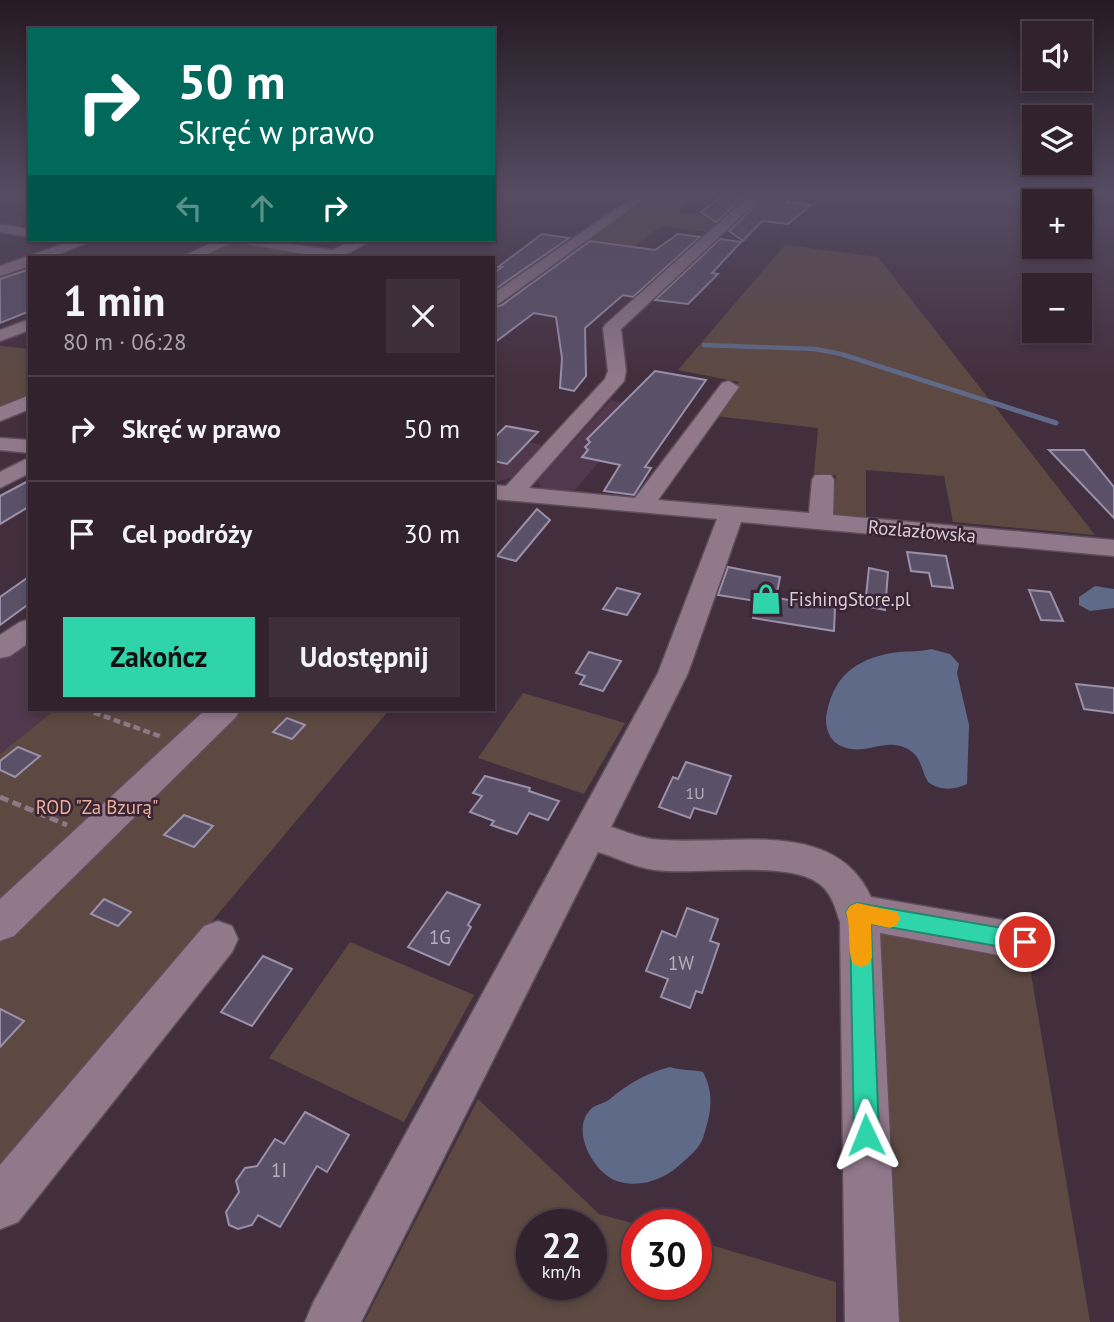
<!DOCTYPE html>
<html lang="pl">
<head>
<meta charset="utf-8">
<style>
  :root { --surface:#32222e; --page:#3d2f3a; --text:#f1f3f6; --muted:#a8a4aa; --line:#4d3f4a; --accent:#30d4aa }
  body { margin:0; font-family:"PT Sans",sans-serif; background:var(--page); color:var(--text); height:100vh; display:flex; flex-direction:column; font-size:26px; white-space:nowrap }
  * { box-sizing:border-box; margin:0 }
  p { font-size:23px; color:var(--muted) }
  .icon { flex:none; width:38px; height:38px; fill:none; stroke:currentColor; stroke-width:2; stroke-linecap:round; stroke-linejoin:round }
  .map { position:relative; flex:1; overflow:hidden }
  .side { position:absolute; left:28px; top:256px; width:467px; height:455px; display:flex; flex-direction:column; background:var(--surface); border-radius:0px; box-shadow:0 4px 10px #0003,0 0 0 2px var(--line) }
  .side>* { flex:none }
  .top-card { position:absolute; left:28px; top:28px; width:467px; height:214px; border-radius:0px; box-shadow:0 4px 10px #0003,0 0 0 2px var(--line); background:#00695c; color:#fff; overflow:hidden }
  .controls { position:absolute; left:1022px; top:21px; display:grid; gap:14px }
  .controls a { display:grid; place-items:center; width:70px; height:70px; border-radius:0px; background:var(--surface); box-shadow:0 4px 10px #0003,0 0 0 2px var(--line); font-size:35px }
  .speed { position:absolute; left:516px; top:1209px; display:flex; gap:14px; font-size:35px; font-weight:700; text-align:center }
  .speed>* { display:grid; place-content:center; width:91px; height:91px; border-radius:50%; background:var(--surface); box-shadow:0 4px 10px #0003,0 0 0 2px var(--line); line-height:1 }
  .speed small { font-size:18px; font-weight:400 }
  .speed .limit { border:10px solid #d22; background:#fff; color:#111 }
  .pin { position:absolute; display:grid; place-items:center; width:60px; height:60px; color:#fff; margin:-30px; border:4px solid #fff; border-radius:50%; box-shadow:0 2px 7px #0007 }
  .me { position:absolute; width:77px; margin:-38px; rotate:358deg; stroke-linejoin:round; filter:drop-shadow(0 0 5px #0008) }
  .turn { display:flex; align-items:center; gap:24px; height:147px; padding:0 35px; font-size:32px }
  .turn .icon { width:91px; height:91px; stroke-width:2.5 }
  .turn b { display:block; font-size:49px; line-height:60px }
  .lanes { display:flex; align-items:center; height:66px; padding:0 35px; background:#0003; justify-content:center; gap:35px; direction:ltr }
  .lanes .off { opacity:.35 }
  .round { display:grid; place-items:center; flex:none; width:74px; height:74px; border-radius:0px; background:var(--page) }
  .headline { display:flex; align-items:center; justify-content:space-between; height:119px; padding:0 35px }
  h1 { font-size:42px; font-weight:700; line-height:52px }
  .primary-button { display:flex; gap:14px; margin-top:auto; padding:14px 35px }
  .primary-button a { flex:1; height:80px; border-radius:0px; background:var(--accent); color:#111; font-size:28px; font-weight:700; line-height:80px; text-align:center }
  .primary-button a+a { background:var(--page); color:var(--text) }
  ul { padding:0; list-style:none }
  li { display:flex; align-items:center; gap:21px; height:105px; padding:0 35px; border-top:2px solid var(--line) }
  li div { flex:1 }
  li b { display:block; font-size:26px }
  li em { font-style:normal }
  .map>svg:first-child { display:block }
  .built { fill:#52384c }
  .green { fill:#5d4942; fill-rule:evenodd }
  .water { fill:#5f6a89 }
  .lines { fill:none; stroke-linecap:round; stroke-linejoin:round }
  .stream-far1 { stroke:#5f6a89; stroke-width:4.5 }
  .stream { stroke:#5f6a89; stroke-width:5 }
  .building { fill:#5a5169; stroke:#9a90aa; stroke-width:2 }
  .minor-casing { stroke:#5e4d5a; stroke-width:3 }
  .path-far1 { stroke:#8b7986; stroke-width:4.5; stroke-dasharray:7 3.5; stroke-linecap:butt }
  .path { stroke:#8b7986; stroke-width:5; stroke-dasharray:9 4.5; stroke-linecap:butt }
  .minor { fill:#91798b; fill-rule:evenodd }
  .route { fill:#30d4aa; stroke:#1f8a6e; stroke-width:2 }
  .slow { fill:#f59e0b }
  .labels { text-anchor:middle; stroke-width:5; stroke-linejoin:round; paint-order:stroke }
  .number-label { font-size:16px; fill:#bbaebc }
  .street-label { font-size:19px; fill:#dbcdd7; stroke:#382434 }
  .poi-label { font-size:19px; fill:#dbcdd7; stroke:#382434; text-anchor:start }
  .park-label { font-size:19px; fill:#edaf98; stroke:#382434 }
  .near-number-label { font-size:19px; fill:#bbaebc }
</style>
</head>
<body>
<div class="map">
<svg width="1114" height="1322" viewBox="0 0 1114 1322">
  <rect width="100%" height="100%" fill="#432e3e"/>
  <g class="built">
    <polygon points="611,400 636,406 611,448 574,491 541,488 538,480"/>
    <polygon points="494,434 542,445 511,478 494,482"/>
    <polygon points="30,638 30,709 56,709 0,754 0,659"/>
  </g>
  <g class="green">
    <polygon points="643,194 699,194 677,212 722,218 707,232 661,226 635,246 587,239 642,199 638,198"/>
    <polygon points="241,243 316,255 316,257 202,256 229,244"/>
    <polygon points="785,245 878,257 1095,535 953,522 944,476 866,470 866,519 833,516 836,475 814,473 818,428 716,416 739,382 678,370"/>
    <polygon points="0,346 30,349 30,394 0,408"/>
    <polygon points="523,693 625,723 584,794 478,758"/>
    <polygon points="56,709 390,709 0,1174 0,754"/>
    <polygon points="879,934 1029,962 1090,1322 896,1322"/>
    <polygon points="350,942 474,995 404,1122 269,1058"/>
    <path d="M478,1099L599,1214L639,1225L637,1284H696L697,1241L836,1282V1322H364ZM532,1225H592V1284H532Z"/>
  </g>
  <g class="water">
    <polygon points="1095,586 1114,589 1114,608 1090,611 1079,605 1079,597"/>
    <path d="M931,649L950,654L959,664L957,673L969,725L967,784C954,790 940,791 928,782C920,768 922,756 906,748C883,737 863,758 839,745C828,739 824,724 827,712C835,672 861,657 899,652C909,651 920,652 931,649Z"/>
    <path d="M670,1067C682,1071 691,1069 703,1072C715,1095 711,1113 703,1138C700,1147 691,1155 683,1162C667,1178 643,1188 620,1182C595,1176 569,1130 591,1109C596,1104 604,1104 610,1099C628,1084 646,1073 670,1067Z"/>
  </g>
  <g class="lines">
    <polyline class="stream-far1" points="704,345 815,349 841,354 1003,406"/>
    <polyline class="stream" points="997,404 1056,423"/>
  </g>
  <g class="building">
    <polygon points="724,194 747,194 716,222 701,212"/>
    <polygon points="767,194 795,194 787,202 811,205 788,224 762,221 743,241 729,231"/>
    <polygon points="542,234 569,238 494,290 494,273 502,267 498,267"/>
    <polygon points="678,234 700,237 633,297 623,295 585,328 586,376 574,391 560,388 562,358 556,317 534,313 494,343 494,307 502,305 590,241 655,250"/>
    <polygon points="720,239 741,242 712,273 718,274 688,304 655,300"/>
    <polygon points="30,269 30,311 0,323 0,279"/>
    <polygon points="655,371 706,380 645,467 651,468 634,495 604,491 620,465 582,457 588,450 585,447 590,442 587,439"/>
    <polygon points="506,426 538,432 507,464 494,461 494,438"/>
    <polygon points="1049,450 1084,450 1114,487 1114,518"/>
    <polygon points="30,480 30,506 0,524 0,496"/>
    <polygon points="537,509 550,520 516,561 497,556"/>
    <polygon points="907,552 946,556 953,588 932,586 929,573 911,571"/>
    <polygon points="728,567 780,577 776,598 835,607 834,631 753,618 756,601 718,595"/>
    <polygon points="869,568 888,572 885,610 865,606"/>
    <polygon points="30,576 30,603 0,625 0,597"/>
    <polygon points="617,588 640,594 627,615 603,609"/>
    <polygon points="1029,590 1050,592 1063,621 1041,620"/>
    <polygon points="589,652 621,661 603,691 580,684 585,676 576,673"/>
    <polygon points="1076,684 1114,688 1114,713 1084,709"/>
    <polygon points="287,718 305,725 292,739 273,732"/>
    <polygon points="18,747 40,756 15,777 0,770 0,761"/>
    <polygon points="686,762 731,776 716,814 694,808 690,818 659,807 673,777 678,779"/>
    <polygon points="485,776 530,788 529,791 559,801 548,820 529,813 517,834 491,825 494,821 470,812 482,796 473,793"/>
    <polygon points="184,815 213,826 194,847 164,835"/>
    <polygon points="447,892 480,905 468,925 471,927 449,965 408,947"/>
    <polygon points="104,899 131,912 118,926 91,914"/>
    <polygon points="687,908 718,919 710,941 719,944 702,993 696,991 690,1008 661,997 668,979 646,971 662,931 676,937"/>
    <polygon points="263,956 292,969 252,1026 221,1012"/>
    <polygon points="0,1009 24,1021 0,1047"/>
    <polygon points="305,1112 349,1135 327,1172 317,1166 280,1227 258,1215 252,1225 238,1229 229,1225 226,1212 239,1192 236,1181 245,1168 257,1166 275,1139 284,1144"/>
  </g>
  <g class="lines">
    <defs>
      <g id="minor">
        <path d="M751,194H765L621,329L626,371L624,381L529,488L635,498L722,383L729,381L739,387L658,500L809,513L812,480L815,475H831L834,480L833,515L1114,540V556L741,522L688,673L611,827C624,831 638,837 652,839C725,848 833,814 871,897L1025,924L1039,929L1045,942L1039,955L1025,960L880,933L899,1322H845L840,922C836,910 833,898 824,888C793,856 695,878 649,869C632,866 615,857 598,852L361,1322H305L313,1303L658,673L717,519L494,499V485L506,486L605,379L608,371L603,328L606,324Z"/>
        <polygon points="636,195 640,196 640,202 500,303 494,305 494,293"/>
        <polygon points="0,224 30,229 30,237 0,232"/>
        <polygon points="74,240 94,240 52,257 30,257 30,266 0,276 0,266"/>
        <polygon points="217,240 264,240 332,250 355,240 373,240 341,257 321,257 234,242 201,257 182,257"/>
        <polygon points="30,319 30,330 0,341 0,330"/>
        <polygon points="30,395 30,409 0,421 0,407"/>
        <polygon points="0,438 30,440 30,453 0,450"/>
        <polygon points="30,457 30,473 0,488 0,472"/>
        <polygon points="30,619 30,642 10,656 0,658 0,635 20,622"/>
        <polygon points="206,709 241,709 236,717 14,936 0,941 0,899"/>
        <polygon points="218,921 232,926 238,939 232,952 18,1222 0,1229 0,1165 204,926"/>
      </g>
    </defs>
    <use href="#minor" class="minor-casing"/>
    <polyline class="path-far1" points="84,709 162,737"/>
    <polyline class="path" points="0,797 67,825"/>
    <use href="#minor" class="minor"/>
  </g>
  <linearGradient id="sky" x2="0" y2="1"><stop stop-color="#251922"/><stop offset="0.51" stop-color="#554c63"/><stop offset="1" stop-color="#554c63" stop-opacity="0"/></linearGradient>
  <rect width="1114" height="379" fill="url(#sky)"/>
  <polygon class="route" points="857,903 1025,932 1033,935 1036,942 1033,948 1025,951 871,924 879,1135 875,1144 866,1148 857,1144 854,1135 850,922 846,912 850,906"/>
  <path class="slow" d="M857,903L897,912L900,918L897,925L890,928L871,924L872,957L869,964L861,967L853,964C846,948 852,929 846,912L850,906Z"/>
  <defs>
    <symbol id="shop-bare" viewBox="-9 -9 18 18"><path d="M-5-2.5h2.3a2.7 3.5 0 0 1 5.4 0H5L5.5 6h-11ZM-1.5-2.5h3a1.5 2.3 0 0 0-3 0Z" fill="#30d4aa" stroke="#382434" stroke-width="2.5" paint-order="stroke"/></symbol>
  </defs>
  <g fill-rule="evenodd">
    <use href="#shop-bare" x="744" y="577" width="44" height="44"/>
  </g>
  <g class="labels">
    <g class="number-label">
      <text x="695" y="799">1U</text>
    </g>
    <g class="street-label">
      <text transform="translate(922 531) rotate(5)" y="7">Rozlazłowska</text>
    </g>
    <g class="poi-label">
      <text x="789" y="606">FishingStore.pl</text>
    </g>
    <g class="park-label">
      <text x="97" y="814">ROD "Za Bzurą"</text>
    </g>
    <g class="near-number-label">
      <text x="440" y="944">1G</text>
      <text x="681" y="970">1W</text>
      <text x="279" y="1177">1I</text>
    </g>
  </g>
</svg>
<div class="controls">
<a><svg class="icon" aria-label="sound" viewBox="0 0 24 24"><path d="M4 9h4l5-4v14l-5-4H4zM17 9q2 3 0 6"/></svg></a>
<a><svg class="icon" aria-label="layers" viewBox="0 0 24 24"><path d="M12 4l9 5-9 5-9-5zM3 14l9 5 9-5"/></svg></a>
<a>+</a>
<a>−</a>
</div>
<div class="speed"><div>22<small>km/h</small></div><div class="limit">30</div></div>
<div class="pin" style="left:1025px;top:942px;background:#d93025"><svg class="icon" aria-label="arrive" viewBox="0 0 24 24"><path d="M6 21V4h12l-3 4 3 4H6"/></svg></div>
<svg class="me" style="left:866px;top:1135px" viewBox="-20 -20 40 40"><path d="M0-17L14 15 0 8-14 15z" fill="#30d4aa" stroke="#fff" stroke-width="4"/></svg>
<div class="top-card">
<div class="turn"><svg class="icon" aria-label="right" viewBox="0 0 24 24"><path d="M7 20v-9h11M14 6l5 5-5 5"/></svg><div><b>50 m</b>Skręć w prawo</div></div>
<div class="lanes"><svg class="icon off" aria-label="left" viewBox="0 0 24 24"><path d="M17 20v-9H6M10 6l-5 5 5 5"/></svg><svg class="icon off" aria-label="ahead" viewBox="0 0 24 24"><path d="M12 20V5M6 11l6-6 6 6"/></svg><svg class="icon" aria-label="right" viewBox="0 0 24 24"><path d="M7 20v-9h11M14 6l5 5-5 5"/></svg></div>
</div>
<section class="side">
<div class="headline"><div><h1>1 min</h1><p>80 m · 06:28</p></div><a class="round"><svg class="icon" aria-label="close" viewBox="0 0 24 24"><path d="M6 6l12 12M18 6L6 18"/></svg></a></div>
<ul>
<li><svg class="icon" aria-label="right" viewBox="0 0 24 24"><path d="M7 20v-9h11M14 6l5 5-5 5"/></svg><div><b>Skręć w prawo</b></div><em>50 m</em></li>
<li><svg class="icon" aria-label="arrive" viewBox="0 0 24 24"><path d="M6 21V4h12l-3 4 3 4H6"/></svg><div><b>Cel podróży</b></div><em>30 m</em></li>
</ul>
<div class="primary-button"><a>Zakończ</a><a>Udostępnij</a></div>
</section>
</div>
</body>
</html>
